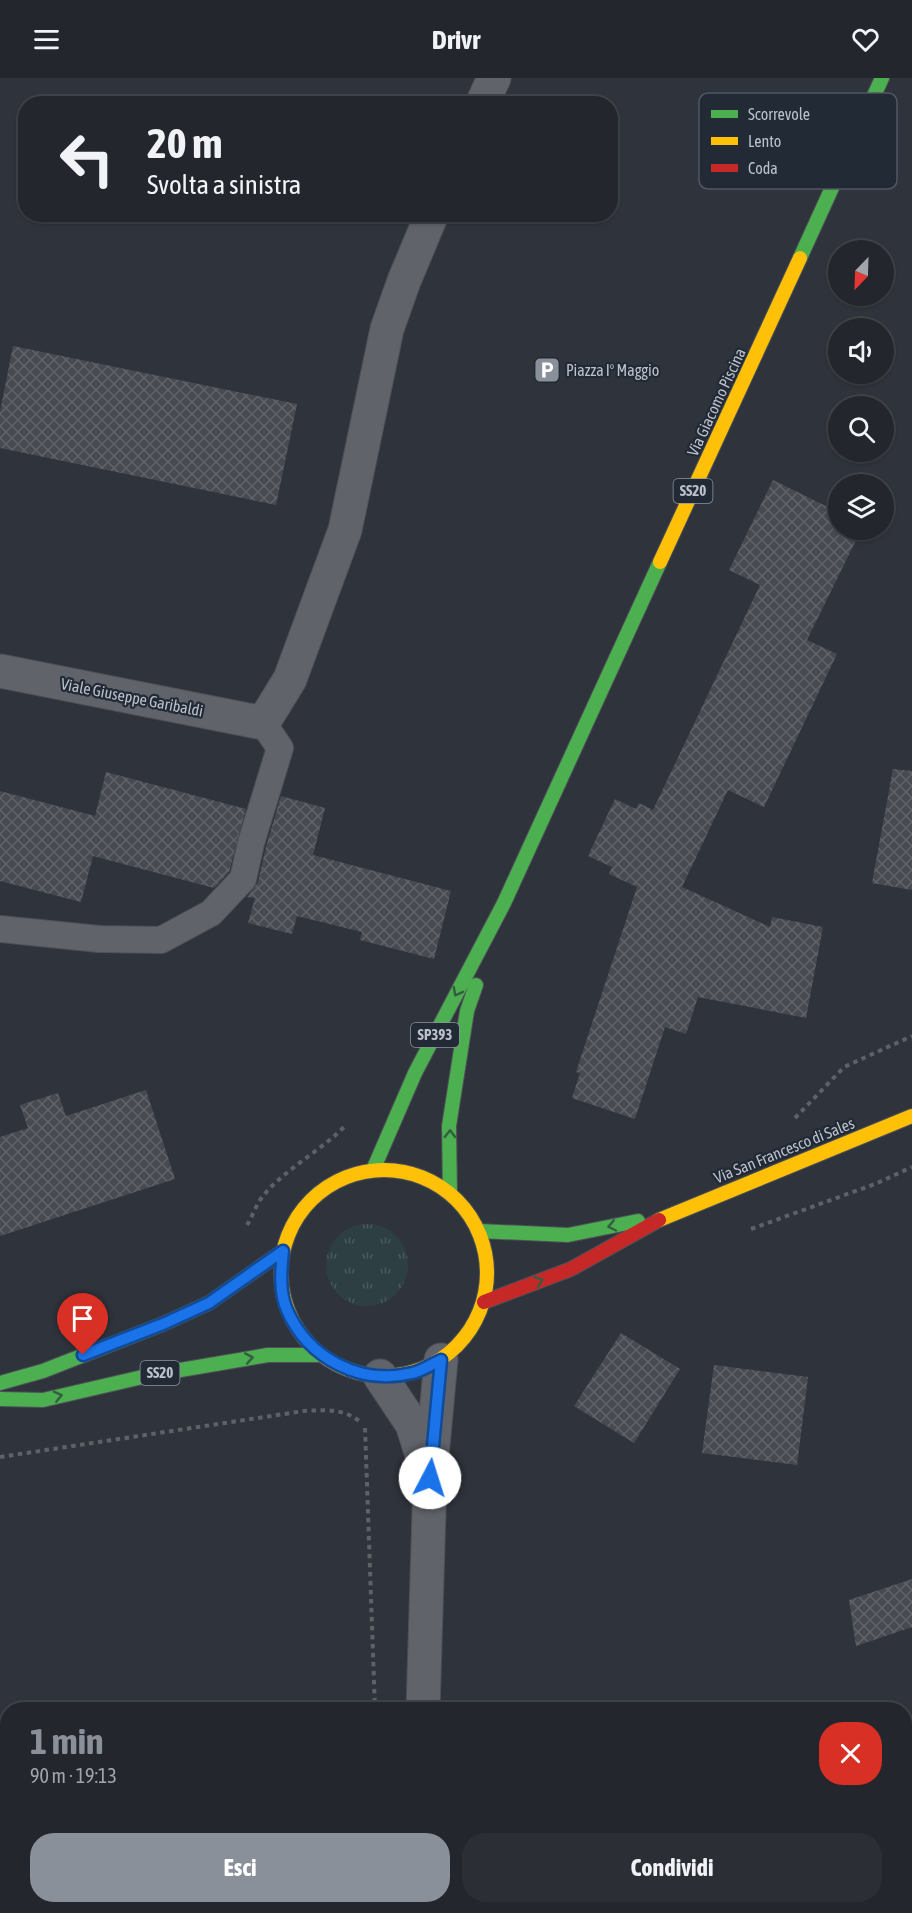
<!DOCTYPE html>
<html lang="it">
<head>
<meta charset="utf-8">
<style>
  :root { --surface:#23272d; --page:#2b2f35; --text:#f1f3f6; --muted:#a3a5aa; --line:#404449; --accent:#8a9099 }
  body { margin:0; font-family:"Asap Condensed",sans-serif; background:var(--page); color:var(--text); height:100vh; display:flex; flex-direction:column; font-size:22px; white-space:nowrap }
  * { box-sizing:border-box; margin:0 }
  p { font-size:20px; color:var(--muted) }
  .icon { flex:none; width:33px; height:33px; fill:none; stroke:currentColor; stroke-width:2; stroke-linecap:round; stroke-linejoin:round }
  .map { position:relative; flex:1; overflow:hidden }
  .drawer { position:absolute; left:0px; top:1624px; width:912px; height:212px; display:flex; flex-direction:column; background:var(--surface); border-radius:24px 24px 0 0; box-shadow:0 2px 4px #0004,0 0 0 2px var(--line) }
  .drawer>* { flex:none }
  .guide { position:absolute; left:18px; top:18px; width:600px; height:126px; border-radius:24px; box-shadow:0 2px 4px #0004,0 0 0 2px var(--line); background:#23272d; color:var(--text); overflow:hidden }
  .needle { width:39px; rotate:203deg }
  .buttons { position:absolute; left:828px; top:162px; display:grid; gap:12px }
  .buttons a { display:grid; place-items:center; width:66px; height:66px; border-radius:50%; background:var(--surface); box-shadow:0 2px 4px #0004,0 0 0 2px var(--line); font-size:30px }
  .pin { position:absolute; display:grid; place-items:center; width:51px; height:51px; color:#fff; margin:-62px -26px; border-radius:50% 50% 50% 0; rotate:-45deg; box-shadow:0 0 6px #0007 }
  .pin .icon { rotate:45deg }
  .me { position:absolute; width:66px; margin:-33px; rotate:5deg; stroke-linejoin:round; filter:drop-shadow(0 0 4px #0008) }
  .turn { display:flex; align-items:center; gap:21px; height:126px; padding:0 30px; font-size:27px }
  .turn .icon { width:78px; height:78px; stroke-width:2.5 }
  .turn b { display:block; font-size:42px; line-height:51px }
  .round { display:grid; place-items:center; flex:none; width:63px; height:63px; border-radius:24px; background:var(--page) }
  .summary { display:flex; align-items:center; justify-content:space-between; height:102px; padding:0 30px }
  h1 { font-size:36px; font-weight:700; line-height:45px; color:var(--accent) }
  .primary-button { display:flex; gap:12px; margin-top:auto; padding:12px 30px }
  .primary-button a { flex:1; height:69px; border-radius:24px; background:var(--accent); color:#fff; font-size:24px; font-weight:700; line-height:69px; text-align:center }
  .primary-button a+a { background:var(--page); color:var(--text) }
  header { display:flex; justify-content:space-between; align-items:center; height:78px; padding:0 30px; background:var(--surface); font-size:27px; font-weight:700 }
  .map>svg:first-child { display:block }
  .grass { fill:url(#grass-tufts) }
  .garden { fill:url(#garden-furrows) }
  .building { fill:url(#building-cross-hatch) }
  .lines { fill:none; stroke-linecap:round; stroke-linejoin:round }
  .lane-casing { stroke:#4d5056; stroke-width:28 }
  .street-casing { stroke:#4d5056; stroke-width:35 }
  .fast-casing { stroke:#4d5056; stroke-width:16 }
  .slow-casing { stroke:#4d5056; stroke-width:16 }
  .jam-casing { stroke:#4d5056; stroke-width:16 }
  .path { stroke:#5d6267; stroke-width:4; stroke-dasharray:4.5 4.5; stroke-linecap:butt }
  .lane { stroke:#60636a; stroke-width:26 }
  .street { stroke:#60636a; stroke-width:33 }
  .fast { stroke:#4caf50; stroke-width:14 }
  .slow { stroke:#ffc107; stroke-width:14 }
  .jam { stroke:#c62828; stroke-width:14 }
  .oneway { stroke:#335f40 }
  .route-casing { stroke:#114b97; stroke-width:15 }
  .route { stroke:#1a73e8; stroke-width:10 }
  .labels { text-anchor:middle; stroke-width:4.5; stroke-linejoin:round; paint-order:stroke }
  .shield { fill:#222a36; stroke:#8d949e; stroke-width:1.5 }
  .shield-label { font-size:15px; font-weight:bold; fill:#bbc1cb }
  .poi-label { font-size:16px; fill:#bbc1cb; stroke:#222a36; text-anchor:start }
  .street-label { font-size:16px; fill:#bbc1cb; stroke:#222a36 }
  .key { fill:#222a36; stroke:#505763; stroke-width:1.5 }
  .key-label { font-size:16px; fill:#bbc1cb }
</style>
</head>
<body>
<header><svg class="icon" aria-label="menu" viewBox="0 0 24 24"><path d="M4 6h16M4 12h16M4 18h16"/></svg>Drivr<svg class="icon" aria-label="heart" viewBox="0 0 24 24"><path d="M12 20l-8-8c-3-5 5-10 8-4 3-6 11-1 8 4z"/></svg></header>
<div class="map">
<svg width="912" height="1835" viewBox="0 0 912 1835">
  <defs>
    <pattern id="grass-tufts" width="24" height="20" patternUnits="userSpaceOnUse" patternTransform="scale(1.5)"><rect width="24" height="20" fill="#2d3f42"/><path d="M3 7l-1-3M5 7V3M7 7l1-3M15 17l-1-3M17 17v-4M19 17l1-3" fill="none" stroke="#4a595c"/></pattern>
    <pattern id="garden-furrows" width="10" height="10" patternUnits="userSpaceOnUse" patternTransform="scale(1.5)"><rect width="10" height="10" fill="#2d3f42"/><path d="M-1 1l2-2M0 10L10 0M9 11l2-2" fill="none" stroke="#4a595c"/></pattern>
    <pattern id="building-cross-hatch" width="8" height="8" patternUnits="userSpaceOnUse" patternTransform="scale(1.5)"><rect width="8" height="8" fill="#474b51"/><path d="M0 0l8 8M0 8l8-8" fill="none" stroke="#606369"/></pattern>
  </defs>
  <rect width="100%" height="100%" fill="#2f343c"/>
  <circle class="grass" cx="367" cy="1187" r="41"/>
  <polygon class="garden" points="465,1829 778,1828 792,1835 465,1835"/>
  <g class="building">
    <polygon points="13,268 297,326 276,427 0,370 0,334"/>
    <polygon points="773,402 838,434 838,452 861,452 807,562 837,576 764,729 728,712 682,809 770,849 772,839 823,849 806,940 698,919 686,956 665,949 635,1041 572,1020 580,995 576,994 637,809 609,796 612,789 588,778 615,721 636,731 639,725 653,732 760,507 729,492"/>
    <polygon points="893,691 912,693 912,812 872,805"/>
    <polygon points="106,694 246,731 229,794 214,810 93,778 81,824 0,803 0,713 95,738"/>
    <polygon points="281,718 325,730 313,777 451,813 434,881 360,862 362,854 297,838 292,856 248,845 255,820 247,819 258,804 266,769"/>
    <polygon points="146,1012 175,1101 0,1158 0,1059 28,1050 20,1027 58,1015 66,1038"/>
    <polygon points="621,1255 680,1291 634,1365 574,1328"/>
    <polygon points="714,1287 808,1299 797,1387 702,1375"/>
    <polygon points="912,1501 912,1549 856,1568 849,1522"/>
  </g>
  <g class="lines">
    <defs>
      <g id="lane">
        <polyline points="0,851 99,861 161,862 211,835 243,801 251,765 280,670 263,645"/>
        <polyline points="117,1835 133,1828"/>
      </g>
      <g id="street">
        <polyline points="482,26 494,0"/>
        <polyline points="0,593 263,645 290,601 345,452 387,251 404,203 432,136"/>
        <polyline points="380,1298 412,1346 426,1390"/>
        <polyline points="423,1632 430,1400 441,1282"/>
        <polyline points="416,1835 417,1828"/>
      </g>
      <g id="fast">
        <polyline points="800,180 882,0"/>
        <polyline points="373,1092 415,995 504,825 660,484"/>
        <polyline points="450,1115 449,1048 467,933 476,907"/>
        <polyline points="479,1153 568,1157 638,1143"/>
        <polyline points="0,1305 43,1293 163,1246 209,1225 283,1173"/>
        <polyline points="0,1321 43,1322 151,1297 268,1277 321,1277"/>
      </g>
      <g id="slow">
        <polyline points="660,484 800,180"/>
        <circle cx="384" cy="1195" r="103"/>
        <polyline points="659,1142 912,1038"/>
      </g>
      <polyline id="jam" points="484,1224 571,1191 659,1142"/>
    </defs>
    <use href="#lane" class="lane-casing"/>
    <use href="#street" class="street-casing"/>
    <use href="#fast" class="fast-casing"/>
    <use href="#slow" class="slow-casing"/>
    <use href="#jam" class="jam-casing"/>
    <g class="path">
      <polyline points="795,1040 844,989 912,958"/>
      <path d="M247,1147C253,1138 256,1126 263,1118C286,1090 321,1073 346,1047"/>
      <polyline points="751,1151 875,1106 912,1089"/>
      <polyline points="365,1350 375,1632"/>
      <path d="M0,1379L304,1333C323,1332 343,1330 359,1343"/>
      <polyline points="369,1835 369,1828"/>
    </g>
    <use href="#lane" class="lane"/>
    <use href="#street" class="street"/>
    <use href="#fast" class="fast"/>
    <use href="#slow" class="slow"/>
    <use href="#jam" class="jam"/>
  </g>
  <defs><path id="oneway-chevron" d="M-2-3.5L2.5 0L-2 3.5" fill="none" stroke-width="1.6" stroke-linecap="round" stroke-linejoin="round" transform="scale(1.5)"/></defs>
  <g class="oneway">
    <use href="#oneway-chevron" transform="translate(457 914) rotate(118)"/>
    <use href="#oneway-chevron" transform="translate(450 1056) rotate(-89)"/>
    <use href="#oneway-chevron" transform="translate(612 1148) rotate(168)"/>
    <use href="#oneway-chevron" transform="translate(539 1203) rotate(-21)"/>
    <use href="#oneway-chevron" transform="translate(249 1280) rotate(-10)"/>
    <use href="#oneway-chevron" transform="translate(58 1318) rotate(-13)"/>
  </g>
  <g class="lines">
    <defs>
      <path id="route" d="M83,1277L163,1246L209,1225L283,1173C281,1192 279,1214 287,1232C308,1280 360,1308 412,1295C422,1293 432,1286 441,1282L430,1400"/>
    </defs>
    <use href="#route" class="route-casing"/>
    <use href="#route" class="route"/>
  </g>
  <defs>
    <symbol id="parking-square" viewBox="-11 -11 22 22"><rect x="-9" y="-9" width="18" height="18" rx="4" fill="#8a9099" stroke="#222a36"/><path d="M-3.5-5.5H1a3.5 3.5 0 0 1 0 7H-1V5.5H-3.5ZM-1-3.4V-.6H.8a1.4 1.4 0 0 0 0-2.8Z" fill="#fff"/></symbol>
  </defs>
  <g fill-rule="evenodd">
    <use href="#parking-square" x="532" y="277" width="30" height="30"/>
  </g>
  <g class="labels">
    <g class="shield">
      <rect x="673.5" y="401" width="39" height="24" rx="4.5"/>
      <rect x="411" y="945" width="48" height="24" rx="4.5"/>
      <rect x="140.5" y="1283" width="39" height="24" rx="4.5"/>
    </g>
    <g class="shield-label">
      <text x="693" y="418">SS20</text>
      <text x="435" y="962">SP393</text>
      <text x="160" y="1300">SS20</text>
    </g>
    <g class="poi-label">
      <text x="566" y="298">Piazza I° Maggio</text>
    </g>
    <g class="street-label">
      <text transform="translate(716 324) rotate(-65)" y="6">Via Giacomo Piscina</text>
      <text transform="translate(132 619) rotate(11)" y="6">Viale Giuseppe Garibaldi</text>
      <text transform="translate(784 1072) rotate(-22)" y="6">Via San Francesco di Sales</text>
    </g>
  </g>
  <rect x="699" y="15" width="198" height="96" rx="9" class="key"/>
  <rect x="711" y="32" width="27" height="8" fill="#4caf50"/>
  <rect x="711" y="59" width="27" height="8" fill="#ffc107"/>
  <rect x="711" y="86" width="27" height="8" fill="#c62828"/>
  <g class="key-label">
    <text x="748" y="42">Scorrevole</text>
    <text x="748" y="69">Lento</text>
    <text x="748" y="96">Coda</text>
  </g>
</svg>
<div class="buttons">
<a><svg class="needle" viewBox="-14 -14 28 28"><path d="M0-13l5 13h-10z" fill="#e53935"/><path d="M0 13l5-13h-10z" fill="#a3a5aa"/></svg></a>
<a><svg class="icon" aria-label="sound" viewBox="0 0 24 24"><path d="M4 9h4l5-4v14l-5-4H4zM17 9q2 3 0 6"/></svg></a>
<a><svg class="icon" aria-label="search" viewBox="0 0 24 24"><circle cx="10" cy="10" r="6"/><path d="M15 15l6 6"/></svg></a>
<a><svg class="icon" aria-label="layers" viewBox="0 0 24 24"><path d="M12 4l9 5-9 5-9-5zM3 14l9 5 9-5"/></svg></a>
</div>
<div class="pin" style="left:83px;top:1277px;background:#d93025"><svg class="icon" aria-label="arrive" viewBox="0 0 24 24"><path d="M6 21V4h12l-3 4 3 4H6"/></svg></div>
<svg class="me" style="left:430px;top:1400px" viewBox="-20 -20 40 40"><circle r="19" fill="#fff"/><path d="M0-13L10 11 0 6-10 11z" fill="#1a73e8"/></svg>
<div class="guide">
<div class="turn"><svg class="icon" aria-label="left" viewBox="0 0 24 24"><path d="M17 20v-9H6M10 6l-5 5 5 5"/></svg><div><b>20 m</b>Svolta a sinistra</div></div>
</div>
<section class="drawer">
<div class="summary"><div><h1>1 min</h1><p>90 m · 19:13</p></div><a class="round" style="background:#d93025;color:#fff"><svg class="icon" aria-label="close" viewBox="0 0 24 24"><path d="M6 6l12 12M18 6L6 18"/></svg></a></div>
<div class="primary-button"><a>Esci</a><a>Condividi</a></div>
</section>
</div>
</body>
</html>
